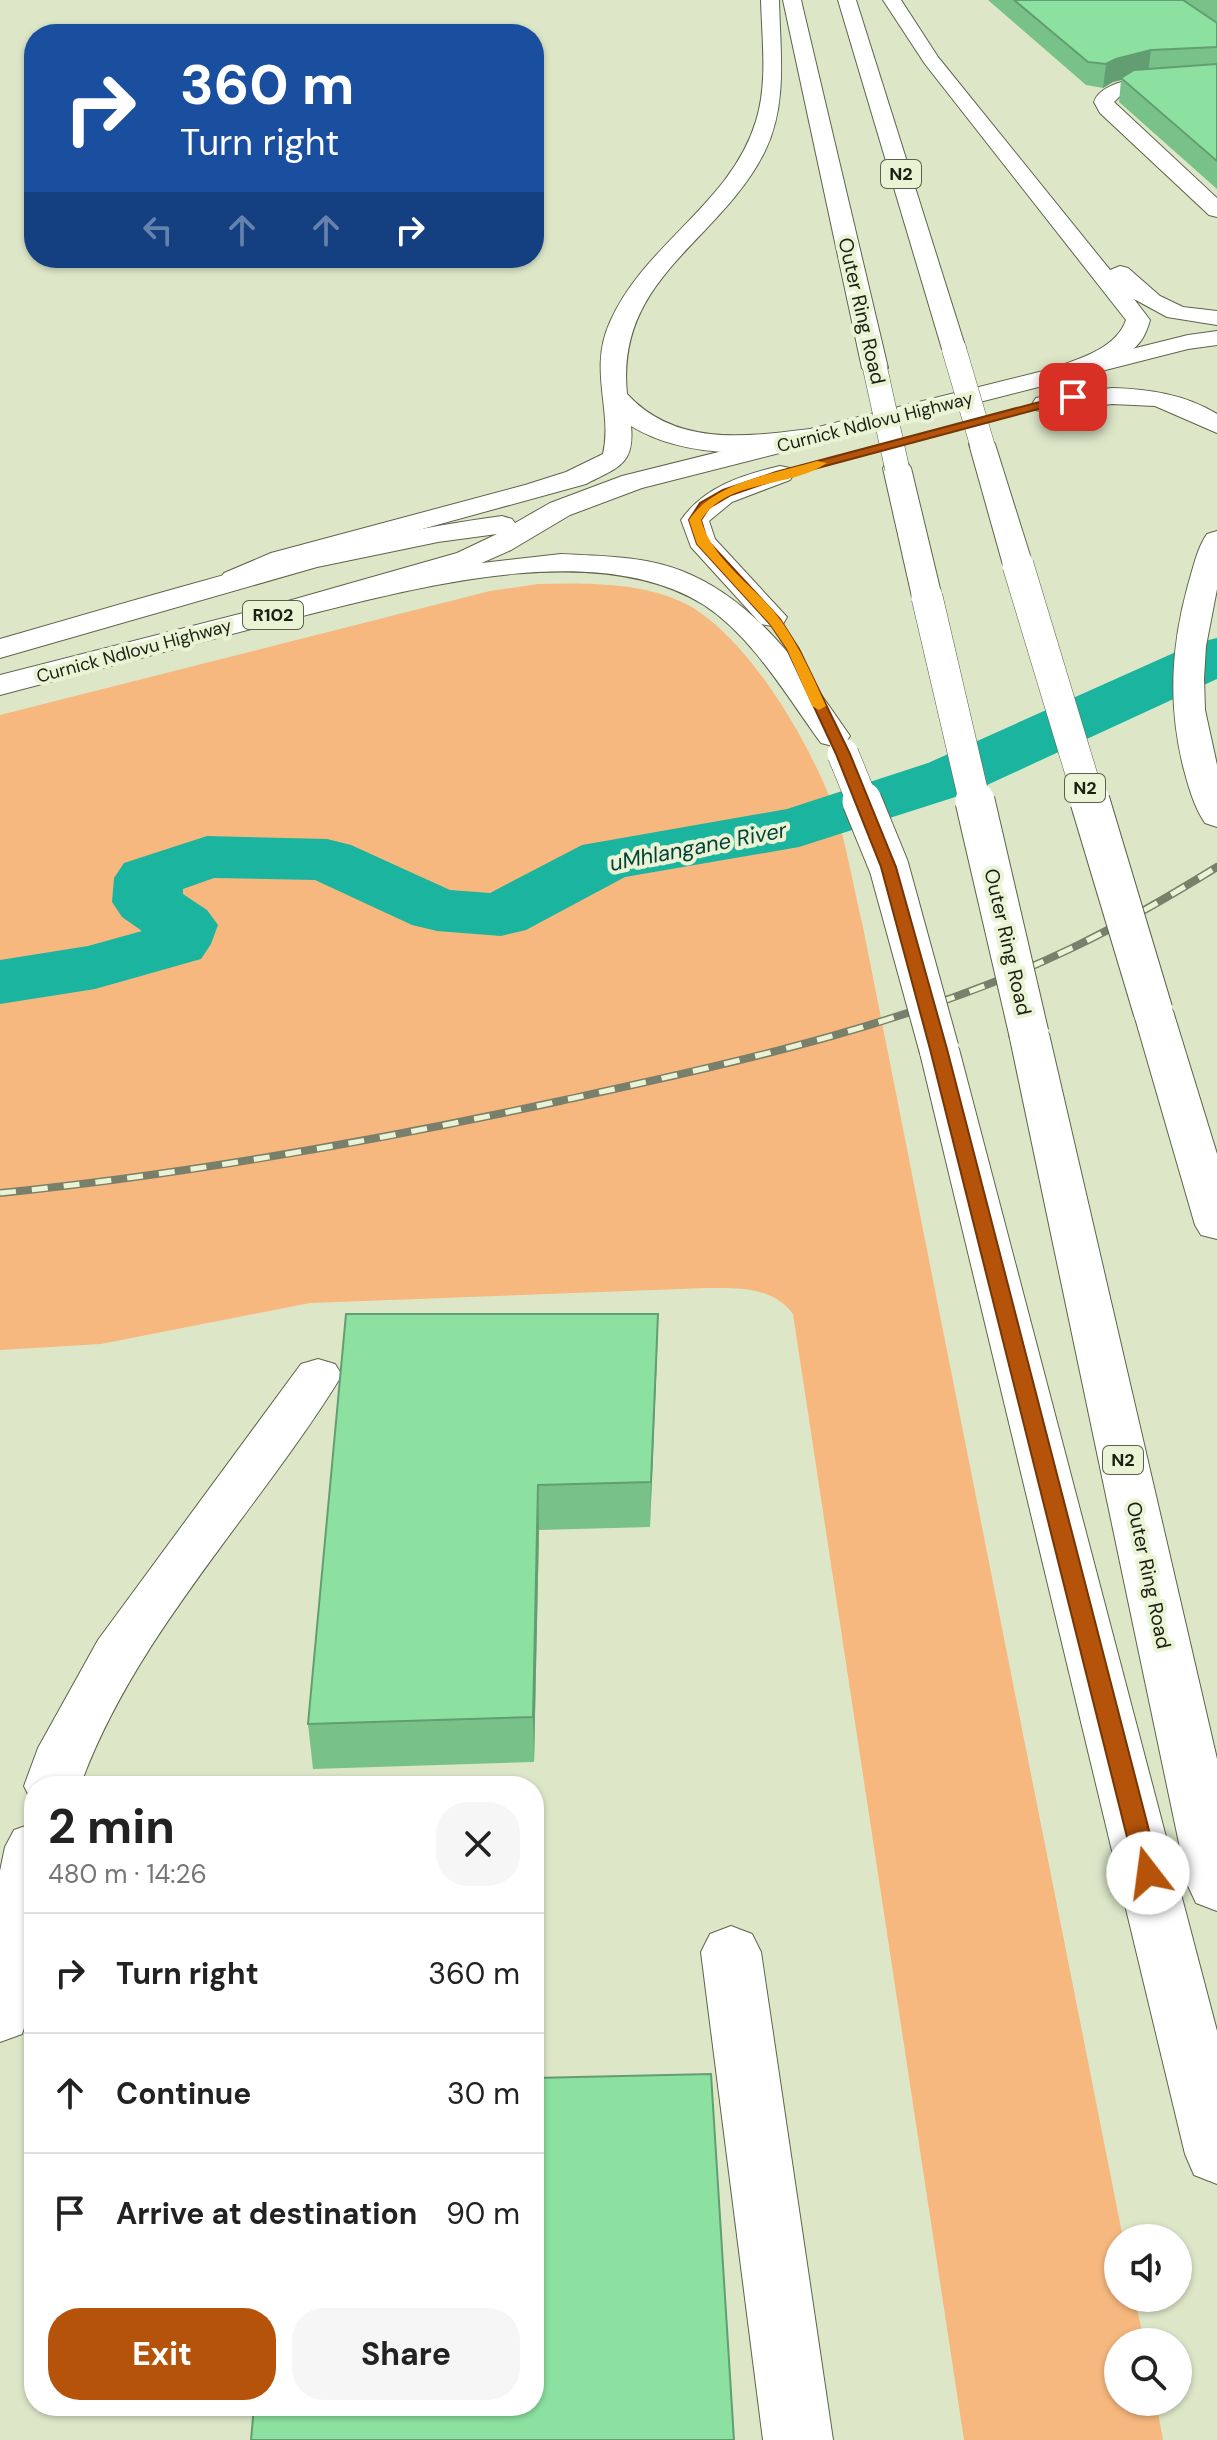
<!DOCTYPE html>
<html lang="en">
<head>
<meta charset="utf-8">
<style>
  :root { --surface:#fff; --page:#f6f6f6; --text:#222; --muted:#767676; --line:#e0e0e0; --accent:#b45309 }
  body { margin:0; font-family:"DM Sans",sans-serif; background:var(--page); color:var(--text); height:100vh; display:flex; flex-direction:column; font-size:30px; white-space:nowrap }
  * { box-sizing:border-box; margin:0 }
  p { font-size:26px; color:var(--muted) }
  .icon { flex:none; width:44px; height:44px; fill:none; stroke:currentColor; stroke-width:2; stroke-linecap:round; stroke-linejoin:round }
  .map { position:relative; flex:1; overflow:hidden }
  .panel { position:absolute; left:24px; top:1776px; width:520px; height:640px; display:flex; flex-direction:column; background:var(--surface); border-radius:32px; box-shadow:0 2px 6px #0004 }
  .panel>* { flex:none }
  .hud { position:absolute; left:24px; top:24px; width:520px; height:244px; border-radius:32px; box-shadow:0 2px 6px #0004; background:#1a4fa0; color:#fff; overflow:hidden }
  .buttons { position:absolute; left:1104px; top:2224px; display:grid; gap:16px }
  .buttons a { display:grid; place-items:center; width:88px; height:88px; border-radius:50%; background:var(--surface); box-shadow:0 2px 6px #0004; font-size:40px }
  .pin { position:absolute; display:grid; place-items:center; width:68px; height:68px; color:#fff; margin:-34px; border-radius:16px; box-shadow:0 4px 12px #0006 }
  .me { position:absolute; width:88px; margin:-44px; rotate:345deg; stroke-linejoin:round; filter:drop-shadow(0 0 6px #0008) }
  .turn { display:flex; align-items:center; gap:28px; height:168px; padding:0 24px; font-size:36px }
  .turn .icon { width:104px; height:104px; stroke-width:2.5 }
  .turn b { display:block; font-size:56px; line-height:68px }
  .lanes { display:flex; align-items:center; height:76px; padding:0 24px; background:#0003; justify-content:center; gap:40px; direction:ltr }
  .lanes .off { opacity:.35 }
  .round { display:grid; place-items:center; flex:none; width:84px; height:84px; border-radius:32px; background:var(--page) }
  .overview { display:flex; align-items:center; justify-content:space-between; height:136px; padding:0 24px }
  h1 { font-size:48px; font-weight:700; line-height:60px }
  .cta { display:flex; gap:16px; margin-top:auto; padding:16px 24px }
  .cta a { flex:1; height:92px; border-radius:32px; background:var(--accent); color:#fff; font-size:32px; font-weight:700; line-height:92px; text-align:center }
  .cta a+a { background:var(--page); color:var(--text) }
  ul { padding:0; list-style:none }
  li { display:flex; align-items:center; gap:24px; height:120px; padding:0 24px; border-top:2px solid var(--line) }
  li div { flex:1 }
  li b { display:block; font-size:30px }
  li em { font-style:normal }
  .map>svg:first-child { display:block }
  .green { fill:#f6b87e }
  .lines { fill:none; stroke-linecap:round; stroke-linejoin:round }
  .river { fill:#1bb49f; fill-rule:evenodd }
  .minor-casing { stroke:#5c644a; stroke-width:2 }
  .major-casing { stroke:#5c644a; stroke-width:2 }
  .highway-casing { stroke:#5c644a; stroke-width:2 }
  .minor { fill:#fff; fill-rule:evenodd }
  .major { fill:#fff; fill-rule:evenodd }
  .highway { fill:#fff; fill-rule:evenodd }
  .rail-casing { stroke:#787f6a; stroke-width:8 }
  .rail { stroke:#eaf4d5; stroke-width:5; stroke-dasharray:16; stroke-linecap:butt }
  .highway-bridge-far2-casing { stroke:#5c644a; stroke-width:25; stroke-linecap:butt }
  .highway-bridge-far1-casing { stroke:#5c644a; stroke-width:32; stroke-linecap:butt }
  .highway-bridge-casing { stroke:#5c644a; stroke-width:41; stroke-linecap:butt }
  .highway-bridge-far2 { stroke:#fff; stroke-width:24 }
  .highway-bridge-far1 { stroke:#fff; stroke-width:31 }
  .highway-bridge { stroke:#fff; stroke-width:39 }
  .wall { fill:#78c28a }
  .shaded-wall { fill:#629e71 }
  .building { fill:#8ce1a1; stroke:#629e71; stroke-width:2 }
  .route { fill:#b45309; stroke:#753606; stroke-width:2 }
  .slow { fill:#f59e0b }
  .labels { text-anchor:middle; stroke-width:8; stroke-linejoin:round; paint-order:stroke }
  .shield { fill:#eaf4d5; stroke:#5a604e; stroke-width:2 }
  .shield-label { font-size:18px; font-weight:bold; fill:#1c2014 }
  .far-street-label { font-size:18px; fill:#1c2014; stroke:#eaf4d5 }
  .street-label { font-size:20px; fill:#1c2014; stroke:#eaf4d5 }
  .water-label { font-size:22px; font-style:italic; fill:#014139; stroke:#eaf4d5 }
</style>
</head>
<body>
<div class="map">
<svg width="1217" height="2440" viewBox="0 0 1217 2440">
  <rect width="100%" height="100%" fill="#dde7c8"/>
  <path class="green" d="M538,584C584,583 639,582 682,602C749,633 819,757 840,826C849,859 855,894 863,927L1123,2238H1118V2298H1135L1144,2342H1118V2402H1156L1163,2440H964L793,1314C771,1286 739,1288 707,1288L310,1303L101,1344L0,1350V715L490,591Z"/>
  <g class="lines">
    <polygon class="river" points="1217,638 1217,679 974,791 799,847 625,877 526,930 501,936 437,931 412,925 315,880 214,878 183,889 183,894 207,910 218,925 211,944 201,959 95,989 0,1004 0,960 88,946 142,931 122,917 112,902 114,878 124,863 207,836 327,839 351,845 450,890 490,893 582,845 787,809 928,763 1196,643"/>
    <defs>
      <g id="minor">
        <path d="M1217,72V84L1131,91L1123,93L1114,102L1217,198V217L1209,215L1100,113L1094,102C1105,71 1188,75 1217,72Z"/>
        <path d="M318,1359L335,1364L342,1375C258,1512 135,1634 80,1786H34L32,1802L24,1786L38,1748L98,1640L301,1364Z"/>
        <polygon points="34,1823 34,1998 22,2034 0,2042 0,1871 5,1847 14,1830"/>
        <polygon points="731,1926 752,1934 761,1952 833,2440 763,2440 701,1952 710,1934"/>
      </g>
      <path id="major" d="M1217,331V345L1188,349L642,488L570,515L511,550L477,565L289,619L0,695V675L267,607L457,553L497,534L438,542L317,567L0,658V639C166,592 330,539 502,516L512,519L515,523L550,503L622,476L1188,335Z"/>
      <g id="highway">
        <path d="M761,0H779C780,51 788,104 765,151C720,242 615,277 627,394C680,451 756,435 826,427L835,429L839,435L835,441C772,456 688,461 631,426C635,466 616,468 586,484L291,565C271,574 247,591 224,585L220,579L224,573L271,553L525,485L566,472L603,454C613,411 588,370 610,322C644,244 731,204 756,121C768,83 762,40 761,0Z"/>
        <polygon points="783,0 801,0 888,368 884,373 866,373 862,368"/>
        <polygon points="838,0 856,0 966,349 963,354 945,354 942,349"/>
        <path d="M883,0H901L938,57L1110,270L1120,266L1128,268L1160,296L1183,307L1217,311V325L1167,317L1134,299L1150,320C1146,334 1142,342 1131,351C1117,363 1054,389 1037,384L1033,379L1037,374C1066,362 1115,353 1126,320L925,64Z"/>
        <path d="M1112,388C1148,389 1185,394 1217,414V433L1155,406L1112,404L1045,412L1036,410L1032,404L1036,398L1045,396Z"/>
        <polygon points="982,436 991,438 995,444 1033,565 1028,571 1018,574 1008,571 1003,565 969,444 973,438"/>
        <polygon points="897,460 907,462 911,468 942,597 938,603 927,606 916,603 912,597 883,468 887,462"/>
        <path d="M780,466L790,468L794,474L790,480L732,502L709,521L715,539L787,617L783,624L772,626L761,624L691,547L681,520C704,487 742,475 780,466Z"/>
        <path d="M1217,531V589L1206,646L1204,678L1205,710L1217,765V827L1205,823C1194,807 1188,785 1183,766C1168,704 1171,647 1188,585C1193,569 1197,548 1207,534Z"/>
        <path d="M561,554C601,556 644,556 682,571C756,600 806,672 850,736L845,743L833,746L821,743C787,697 753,637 704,605C591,534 398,593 278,622L267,619L263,613L267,607L439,568Z"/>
        <polygon points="1153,999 1167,1003 1173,1011 1217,1154 1217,1239 1201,1235 1195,1225 1133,1011 1139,1003"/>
        <polygon points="1029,1022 1043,1026 1049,1034 1217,1759 1217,1911 1196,1903 1188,1886 1009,1034 1015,1026"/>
        <polygon points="939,1037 953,1040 959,1049 1217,2031 1217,2184 1194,2175 1185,2154 919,1049 925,1040"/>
      </g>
    </defs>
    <use href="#minor" class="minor-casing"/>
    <use href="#major" class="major-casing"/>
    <use href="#highway" class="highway-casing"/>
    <use href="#minor" class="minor"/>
    <use href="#major" class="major"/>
    <use href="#highway" class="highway"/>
    <defs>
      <path id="rail" d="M0,1193C189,1174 375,1141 560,1101C732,1063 912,1025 1072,948C1122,924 1170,896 1217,867"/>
    </defs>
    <use href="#rail" class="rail-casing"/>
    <use href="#rail" class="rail"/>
    <defs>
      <g id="highway-bridge-far2">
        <polyline points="954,349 982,444"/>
        <polyline points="875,368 897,468"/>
      </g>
      <g id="highway-bridge-far1">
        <polyline points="1018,565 1090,803"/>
        <polyline points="927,597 975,803"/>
        <polyline points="843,754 863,803"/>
      </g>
      <g id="highway-bridge">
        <polyline points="862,801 889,867 939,1049"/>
        <polyline points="975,801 1029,1034"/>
        <polyline points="1090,801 1153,1011"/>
      </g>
    </defs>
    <use href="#highway-bridge-far2" class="highway-bridge-far2-casing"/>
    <use href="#highway-bridge-far1" class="highway-bridge-far1-casing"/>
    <use href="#highway-bridge" class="highway-bridge-casing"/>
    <use href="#highway-bridge-far2" class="highway-bridge-far2"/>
    <use href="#highway-bridge-far1" class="highway-bridge-far1"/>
    <use href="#highway-bridge" class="highway-bridge"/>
  </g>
  <g class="wall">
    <polygon points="988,0 1217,0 1217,189 1119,102 1121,80 1113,82 1103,88 1086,85"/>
    <polygon points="658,1314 650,1527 539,1530 534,1762 313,1769 308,1724"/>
  </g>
  <g class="shaded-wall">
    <polygon points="1151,50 1148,74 1121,78 1121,80 1113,82 1103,88 1106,64 1116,59"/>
    <polygon points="658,1314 657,1357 650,1527 651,1482"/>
    <polygon points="538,1485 539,1530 534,1762 533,1717"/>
  </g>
  <g class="building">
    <polygon points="1014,0 1183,0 1217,23 1217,47 1151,50 1116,59 1106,64 1088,62"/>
    <polygon points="1217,64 1217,161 1121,78 1134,70"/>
    <polygon points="346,1314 658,1314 651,1482 538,1485 533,1717 308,1724"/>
    <polygon points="711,2074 734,2440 251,2440 254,2406 534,2406 534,2078"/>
  </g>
  <polygon class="route" points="1073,393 1078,397 1076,399 784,477 731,495 709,508 701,520 707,540 780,619 799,649 850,754 896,867 947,1049 1160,1873 1156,1881 1148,1884 1139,1881 1136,1873 930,1049 881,867 836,754 787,649 770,624 697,544 689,520 700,503 723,490 776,472"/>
  <path class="slow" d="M817,461L827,463C790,489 728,478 701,520C713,562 757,587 782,622C800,648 813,677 826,706L819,710L812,706L787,649L770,624L697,544L689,520C715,481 774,474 817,461Z"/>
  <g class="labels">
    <g class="shield">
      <rect x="881" y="160" width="40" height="28" rx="6"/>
      <rect x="243" y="601" width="60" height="28" rx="6"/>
      <rect x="1065" y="774" width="40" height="28" rx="6"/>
      <rect x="1103" y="1446" width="40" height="28" rx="6"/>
    </g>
    <g class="shield-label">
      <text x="901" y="180">N2</text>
      <text x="273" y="621">R102</text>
      <text x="1085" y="794">N2</text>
      <text x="1123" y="1466">N2</text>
    </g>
    <g class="far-street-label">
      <text transform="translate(875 422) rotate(-14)" y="6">Curnick Ndlovu Highway</text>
      <text transform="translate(134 651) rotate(-15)" y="6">Curnick Ndlovu Highway</text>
    </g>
    <g class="street-label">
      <text transform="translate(862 311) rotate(77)" y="7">Outer Ring Road</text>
      <text transform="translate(1008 942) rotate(77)" y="7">Outer Ring Road</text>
      <text transform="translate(1149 1575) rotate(78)" y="7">Outer Ring Road</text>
    </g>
    <g class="water-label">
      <text transform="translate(698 846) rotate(-11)" y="8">uMhlangane River</text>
    </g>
  </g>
</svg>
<div class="buttons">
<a><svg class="icon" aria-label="sound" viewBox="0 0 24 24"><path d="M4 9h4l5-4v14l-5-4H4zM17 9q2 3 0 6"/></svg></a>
<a><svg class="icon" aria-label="search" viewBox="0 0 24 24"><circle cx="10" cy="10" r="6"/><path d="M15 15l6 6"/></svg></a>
</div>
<div class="pin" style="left:1073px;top:397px;background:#d93025"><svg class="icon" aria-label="arrive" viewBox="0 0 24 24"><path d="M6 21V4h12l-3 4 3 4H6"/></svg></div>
<svg class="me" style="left:1148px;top:1873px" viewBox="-20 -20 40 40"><circle r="19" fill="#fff"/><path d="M0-13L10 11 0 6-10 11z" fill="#b45309"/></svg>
<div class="hud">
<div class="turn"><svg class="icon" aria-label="right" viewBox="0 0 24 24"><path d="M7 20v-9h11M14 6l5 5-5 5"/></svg><div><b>360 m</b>Turn right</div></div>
<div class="lanes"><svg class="icon off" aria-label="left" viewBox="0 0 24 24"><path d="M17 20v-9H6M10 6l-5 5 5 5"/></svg><svg class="icon off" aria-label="ahead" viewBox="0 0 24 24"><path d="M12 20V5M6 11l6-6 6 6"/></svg><svg class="icon off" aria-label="ahead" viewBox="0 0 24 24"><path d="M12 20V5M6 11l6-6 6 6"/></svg><svg class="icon" aria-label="right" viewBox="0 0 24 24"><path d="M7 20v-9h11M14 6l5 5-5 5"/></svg></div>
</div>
<section class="panel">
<div class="overview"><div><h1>2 min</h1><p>480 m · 14:26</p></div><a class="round"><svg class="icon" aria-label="close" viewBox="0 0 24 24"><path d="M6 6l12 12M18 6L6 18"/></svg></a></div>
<ul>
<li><svg class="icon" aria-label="right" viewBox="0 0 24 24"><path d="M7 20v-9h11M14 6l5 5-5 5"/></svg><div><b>Turn right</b></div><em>360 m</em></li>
<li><svg class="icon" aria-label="ahead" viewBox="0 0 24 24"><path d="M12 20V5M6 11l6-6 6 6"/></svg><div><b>Continue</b></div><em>30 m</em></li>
<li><svg class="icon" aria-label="arrive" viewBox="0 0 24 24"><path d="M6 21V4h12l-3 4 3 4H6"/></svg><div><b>Arrive at destination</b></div><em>90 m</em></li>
</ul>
<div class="cta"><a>Exit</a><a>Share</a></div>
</section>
</div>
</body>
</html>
